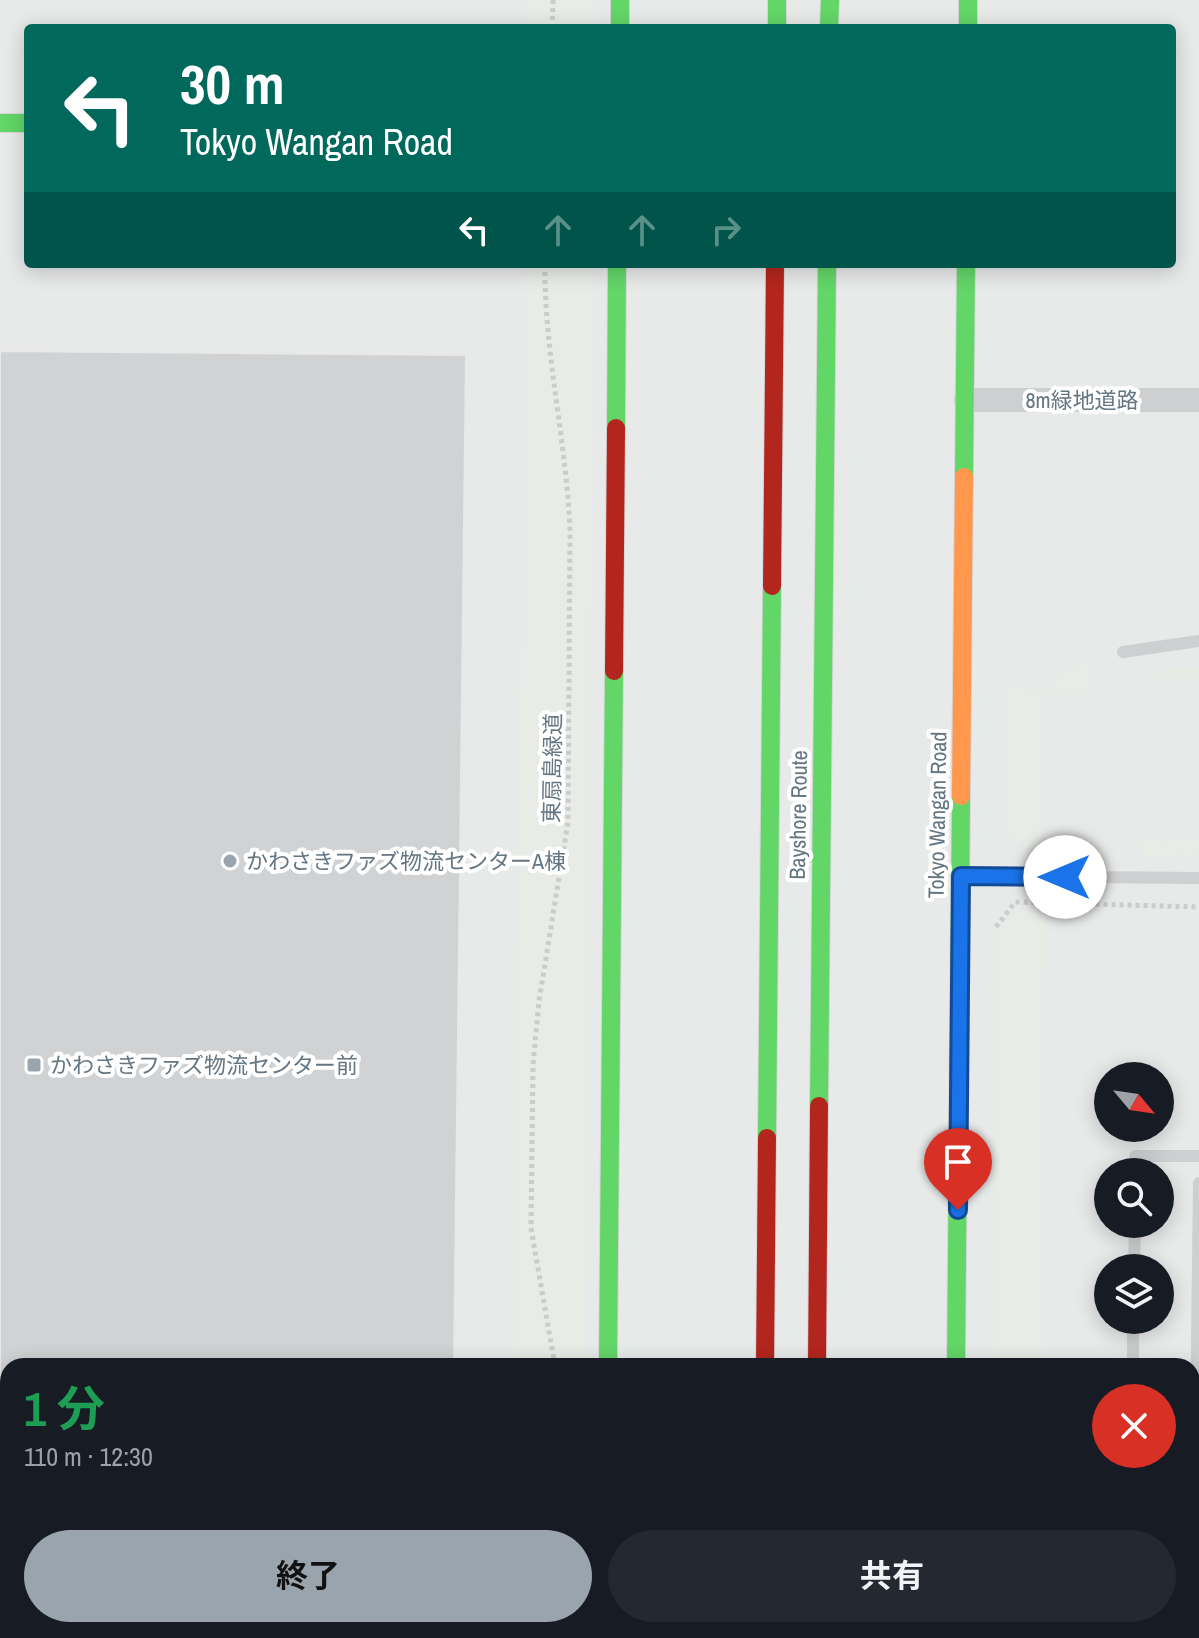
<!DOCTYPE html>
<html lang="ja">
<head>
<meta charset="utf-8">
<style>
  :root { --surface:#171b24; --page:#242831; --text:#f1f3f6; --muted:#9ea1a6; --accent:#99a4ac }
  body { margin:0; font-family:"Archivo Narrow","Noto Sans JP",sans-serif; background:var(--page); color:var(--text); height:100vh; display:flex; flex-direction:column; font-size:30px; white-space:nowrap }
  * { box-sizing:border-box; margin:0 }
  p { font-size:26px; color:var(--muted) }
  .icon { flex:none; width:44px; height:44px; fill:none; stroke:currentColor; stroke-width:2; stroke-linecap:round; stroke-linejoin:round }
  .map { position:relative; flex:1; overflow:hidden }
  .side { position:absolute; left:0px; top:1358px; width:1200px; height:280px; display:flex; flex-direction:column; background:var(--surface); border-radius:24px 24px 0 0; box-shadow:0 4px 20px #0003 }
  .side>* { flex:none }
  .banner { position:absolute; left:24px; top:24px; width:1152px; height:244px; border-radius:8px; box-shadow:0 4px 20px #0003; background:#00695c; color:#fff; overflow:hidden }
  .needle { width:52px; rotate:119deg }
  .fabs { position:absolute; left:1094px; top:1062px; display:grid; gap:16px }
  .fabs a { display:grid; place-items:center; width:80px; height:80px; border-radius:50%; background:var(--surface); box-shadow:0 4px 20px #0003; font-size:40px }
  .pin { position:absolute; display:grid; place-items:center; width:68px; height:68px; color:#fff; margin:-82px -34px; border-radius:50% 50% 50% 0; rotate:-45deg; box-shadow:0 0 8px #0007 }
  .pin .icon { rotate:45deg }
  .me { position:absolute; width:88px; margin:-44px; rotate:270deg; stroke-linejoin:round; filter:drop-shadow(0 0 6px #0008) }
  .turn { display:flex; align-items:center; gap:28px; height:168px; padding:0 24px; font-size:36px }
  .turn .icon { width:104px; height:104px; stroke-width:2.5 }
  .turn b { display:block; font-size:56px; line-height:68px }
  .lanes { display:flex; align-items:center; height:76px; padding:0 24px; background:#0003; justify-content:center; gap:40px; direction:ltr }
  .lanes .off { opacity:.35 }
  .round { display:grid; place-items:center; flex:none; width:84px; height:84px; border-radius:42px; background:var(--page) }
  .overview { display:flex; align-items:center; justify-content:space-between; height:136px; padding:0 24px }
  h1 { font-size:48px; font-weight:700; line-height:60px; color:#1e9e55 }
  .cta { display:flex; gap:16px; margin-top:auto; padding:16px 24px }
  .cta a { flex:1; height:92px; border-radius:48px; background:var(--accent); color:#111; font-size:32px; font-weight:700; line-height:92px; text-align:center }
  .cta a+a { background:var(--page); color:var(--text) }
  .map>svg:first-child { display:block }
  .built { fill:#e8e9e9; fill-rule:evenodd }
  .green { fill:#e8ebe6 }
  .building { fill:#d0d2d3; stroke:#e8e8e8; stroke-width:2 }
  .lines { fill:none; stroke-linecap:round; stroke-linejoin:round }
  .fast-casing { stroke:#d5d6d7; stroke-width:20 }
  .slow-casing { stroke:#d5d6d7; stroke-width:20 }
  .jam-casing { stroke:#d5d6d7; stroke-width:20 }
  .path { stroke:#cbcccd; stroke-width:5; stroke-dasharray:4 4; stroke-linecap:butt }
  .lane { stroke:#cecfd0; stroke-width:12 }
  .street { stroke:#cecfd0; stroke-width:24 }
  .fast { stroke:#63d668; stroke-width:18 }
  .slow { stroke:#ff974d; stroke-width:18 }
  .jam { stroke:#b3261e; stroke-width:18 }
  .route-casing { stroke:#114b97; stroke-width:20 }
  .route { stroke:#1a73e8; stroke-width:14 }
  .poi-dot { fill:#99a4ac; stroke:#fff; stroke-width:3 }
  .labels { text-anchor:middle; stroke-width:8; stroke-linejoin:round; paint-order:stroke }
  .street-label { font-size:22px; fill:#657683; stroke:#fff }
  .poi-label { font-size:22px; fill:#657683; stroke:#fff; text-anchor:start }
</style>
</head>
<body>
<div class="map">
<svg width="1199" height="1638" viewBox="0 0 1199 1638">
  <rect width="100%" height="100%" fill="#f9f9f9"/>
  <path class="built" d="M0,0H1199V1638H0ZM28,28H1172V264H28ZM1108,1076H1160V1128H1108ZM1108,1172H1160V1224H1108ZM1108,1268H1160V1320H1108ZM8,1366H1192V1630H8Z"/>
  <g class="green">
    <rect x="525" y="0" width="71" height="28"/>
    <polygon points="525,264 594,264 584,1366 514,1366"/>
    <polygon points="1092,653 1092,692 1044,695 1041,840 1090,839 1090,849 1086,852 1041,853 1002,834 1003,688 1043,690"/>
    <polygon points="1199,668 1199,850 1194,855 1144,856 1144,841 1194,840 1197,678 1147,677 1148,669"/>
    <polygon points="1016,911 1047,913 1041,1366 994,1366 998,934"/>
  </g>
  <polygon class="building" points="0,351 466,355 454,1366 8,1366 8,1630 451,1630 451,1638 0,1638"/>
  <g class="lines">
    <defs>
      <g id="fast">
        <polyline points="620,0 620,28"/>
        <polyline points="777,0 777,28"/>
        <polyline points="968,0 968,28"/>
        <polyline points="829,28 830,0"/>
        <polyline points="0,123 28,123"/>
        <polyline points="616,428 617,264"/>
        <polyline points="964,477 966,264"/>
        <polyline points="819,1106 827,264"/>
        <polyline points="767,1138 772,586"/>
        <polyline points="608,1366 614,671"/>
        <polyline points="956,1366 961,796"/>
        <polyline points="605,1630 605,1638"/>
        <polyline points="814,1630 814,1638"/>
      </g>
      <g id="slow">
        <polyline points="961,796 964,477"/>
        <polyline points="763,1630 763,1638"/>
        <polyline points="953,1630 953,1638"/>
      </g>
      <g id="jam">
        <polyline points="772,586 775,264"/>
        <polyline points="614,671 616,428"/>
        <polyline points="765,1366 767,1138"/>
        <polyline points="817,1366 819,1106"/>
      </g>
    </defs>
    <use href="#fast" class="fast-casing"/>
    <use href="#slow" class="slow-casing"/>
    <use href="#jam" class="jam-casing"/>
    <g class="path">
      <polyline points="552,28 553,0"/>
      <path d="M545,264C544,354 567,443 570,532L568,822L539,1001L533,1065L531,1228L555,1366"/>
      <polyline points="996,927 1015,902 1199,907"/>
      <polyline points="554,1638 555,1630"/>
    </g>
    <g class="lane">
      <polyline points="1123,652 1199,641"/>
      <polyline points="968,876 1199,878"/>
      <polyline points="1135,1172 1135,1156 1199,1156"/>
      <polyline points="1134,1268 1135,1224"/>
      <polyline points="1133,1366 1133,1320"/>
      <polyline points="1195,1510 1199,1183"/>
      <polyline points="1192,1577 1199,1577"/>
      <polyline points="1144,1638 1144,1630"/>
    </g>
    <polyline class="street" points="966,400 1199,400"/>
    <use href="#fast" class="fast"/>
    <use href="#slow" class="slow"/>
    <use href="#jam" class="jam"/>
  </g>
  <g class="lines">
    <defs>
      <polyline id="route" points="958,1210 961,876 1065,877"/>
    </defs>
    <use href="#route" class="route-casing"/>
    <use href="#route" class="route"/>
  </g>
  <g class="poi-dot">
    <circle cx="230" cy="861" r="8"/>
    <rect x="26" y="1057" width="16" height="16" rx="4"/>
  </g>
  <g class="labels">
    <g class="street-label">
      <text x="1082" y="408">8m緑地道路</text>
      <text transform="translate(552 768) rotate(-89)" y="8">東扇島緑道</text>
      <text transform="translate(798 815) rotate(-89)" y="8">Bayshore Route</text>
      <text transform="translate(937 815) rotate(-89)" y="8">Tokyo Wangan Road</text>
    </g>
    <g class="poi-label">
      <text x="246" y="869">かわさきファズ物流センターA棟</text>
      <text x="50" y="1073">かわさきファズ物流センター前</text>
    </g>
  </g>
</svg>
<div class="fabs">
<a><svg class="needle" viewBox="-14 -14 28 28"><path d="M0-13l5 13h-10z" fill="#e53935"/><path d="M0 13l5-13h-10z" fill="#9ea1a6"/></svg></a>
<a><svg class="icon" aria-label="search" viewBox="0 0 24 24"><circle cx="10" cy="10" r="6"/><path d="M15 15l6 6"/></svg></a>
<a><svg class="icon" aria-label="layers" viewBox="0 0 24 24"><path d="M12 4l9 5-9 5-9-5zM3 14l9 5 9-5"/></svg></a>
</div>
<div class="pin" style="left:958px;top:1210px;background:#d93025"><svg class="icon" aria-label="arrive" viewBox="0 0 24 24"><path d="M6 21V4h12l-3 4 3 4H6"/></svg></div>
<svg class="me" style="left:1065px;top:877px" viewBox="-20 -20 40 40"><circle r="19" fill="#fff"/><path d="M0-13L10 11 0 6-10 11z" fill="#1a73e8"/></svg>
<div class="banner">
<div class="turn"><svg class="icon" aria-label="left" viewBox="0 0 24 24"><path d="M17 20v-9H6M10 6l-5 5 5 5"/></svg><div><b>30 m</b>Tokyo Wangan Road</div></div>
<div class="lanes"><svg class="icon" aria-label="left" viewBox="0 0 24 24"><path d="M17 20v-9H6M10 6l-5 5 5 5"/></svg><svg class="icon off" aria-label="ahead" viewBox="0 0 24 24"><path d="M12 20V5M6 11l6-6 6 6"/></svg><svg class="icon off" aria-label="ahead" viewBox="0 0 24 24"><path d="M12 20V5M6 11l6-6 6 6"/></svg><svg class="icon off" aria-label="right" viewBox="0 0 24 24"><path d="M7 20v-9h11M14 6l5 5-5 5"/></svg></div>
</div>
<section class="side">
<div class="overview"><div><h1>1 分</h1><p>110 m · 12:30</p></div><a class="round" style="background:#d93025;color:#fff"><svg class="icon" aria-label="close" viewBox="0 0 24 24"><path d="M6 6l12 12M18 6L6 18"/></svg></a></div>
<div class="cta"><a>終了</a><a>共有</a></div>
</section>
</div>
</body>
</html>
